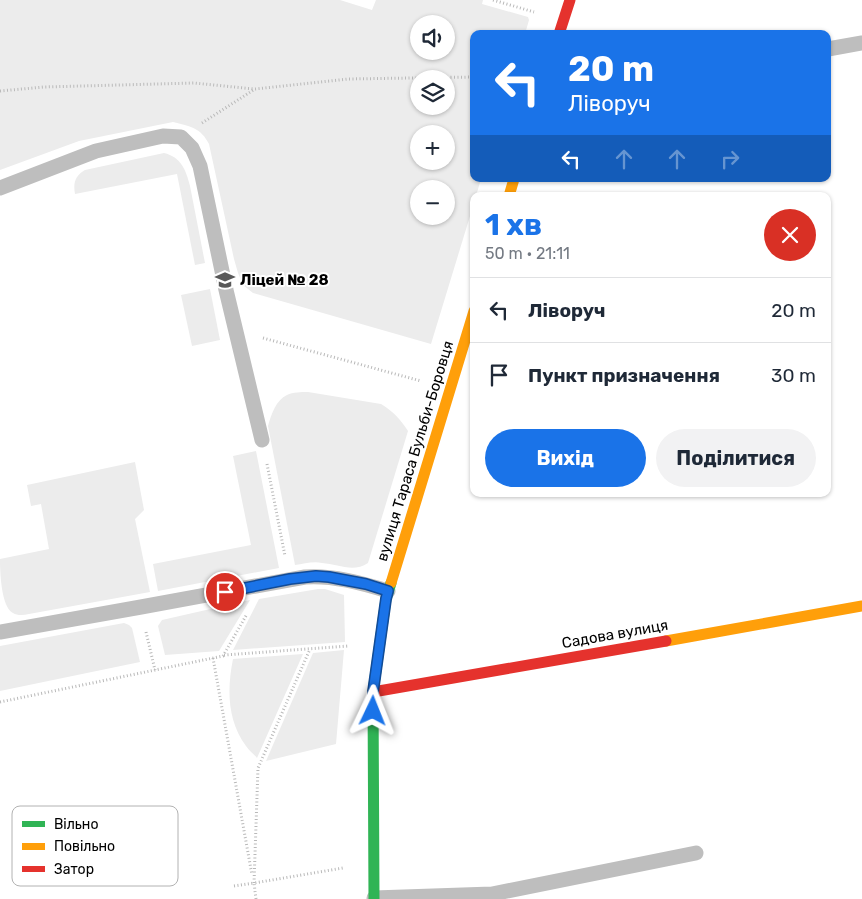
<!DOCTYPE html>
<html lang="uk">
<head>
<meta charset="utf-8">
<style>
  :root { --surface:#fff; --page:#f2f2f3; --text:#1f2937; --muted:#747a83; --line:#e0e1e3; --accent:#1a73e8 }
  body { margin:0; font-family:Rubik,sans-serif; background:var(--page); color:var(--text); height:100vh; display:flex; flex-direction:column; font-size:19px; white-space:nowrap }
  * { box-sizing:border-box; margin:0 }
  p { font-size:16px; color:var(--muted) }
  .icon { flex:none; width:28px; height:28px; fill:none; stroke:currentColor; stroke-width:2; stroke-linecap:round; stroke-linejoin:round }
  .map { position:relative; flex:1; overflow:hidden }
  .side { position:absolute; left:470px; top:192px; width:361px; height:305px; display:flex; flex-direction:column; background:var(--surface); border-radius:10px; box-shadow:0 1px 4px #0004 }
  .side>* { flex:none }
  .guide { position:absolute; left:470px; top:30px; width:361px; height:152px; border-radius:10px; box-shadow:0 1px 4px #0004; background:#1a73e8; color:#fff; overflow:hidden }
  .tools { position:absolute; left:410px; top:15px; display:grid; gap:10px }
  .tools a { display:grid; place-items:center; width:45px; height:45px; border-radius:50%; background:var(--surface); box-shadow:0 1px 4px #0004; font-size:25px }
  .pin { position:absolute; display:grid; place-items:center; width:42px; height:42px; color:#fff; margin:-21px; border:2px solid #fff; border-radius:50%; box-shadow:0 1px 5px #0007 }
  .me { position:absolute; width:55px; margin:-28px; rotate:2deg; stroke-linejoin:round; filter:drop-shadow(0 0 4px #0008) }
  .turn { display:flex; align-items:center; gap:18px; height:105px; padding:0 15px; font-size:22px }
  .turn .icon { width:65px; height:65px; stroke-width:2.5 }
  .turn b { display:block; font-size:35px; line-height:42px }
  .lanes { display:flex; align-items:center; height:48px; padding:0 15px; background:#0003; justify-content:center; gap:25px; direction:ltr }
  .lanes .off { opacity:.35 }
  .round { display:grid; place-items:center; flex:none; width:52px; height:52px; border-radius:26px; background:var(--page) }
  .head { display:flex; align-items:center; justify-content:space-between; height:85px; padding:0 15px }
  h1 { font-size:30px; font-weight:700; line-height:38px; color:var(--accent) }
  .primary-button { display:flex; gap:10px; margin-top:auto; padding:10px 15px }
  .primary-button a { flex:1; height:58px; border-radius:30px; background:var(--accent); color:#fff; font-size:20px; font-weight:700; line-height:58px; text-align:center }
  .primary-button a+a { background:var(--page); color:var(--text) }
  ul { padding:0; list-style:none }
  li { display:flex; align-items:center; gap:15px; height:65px; padding:0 15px; border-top:1px solid var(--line) }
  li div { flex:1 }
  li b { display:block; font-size:19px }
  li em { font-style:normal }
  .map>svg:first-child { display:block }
  .green { fill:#ececec; fill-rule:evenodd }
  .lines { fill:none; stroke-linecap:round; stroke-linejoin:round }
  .path { stroke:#b9b9b9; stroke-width:3; stroke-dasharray:1 2.5; stroke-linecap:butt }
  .lane { stroke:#bebebe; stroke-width:15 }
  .fast { stroke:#30b455; stroke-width:11 }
  .slow { stroke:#ff9f0a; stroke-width:11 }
  .jam { stroke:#e5322d; stroke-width:11 }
  .route-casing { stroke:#114b97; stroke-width:12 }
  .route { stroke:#1a73e8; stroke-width:9 }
  .labels { text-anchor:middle; stroke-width:4; stroke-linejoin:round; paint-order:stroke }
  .poi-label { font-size:15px; font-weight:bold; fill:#000; stroke:#fff; text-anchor:start }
  .street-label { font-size:15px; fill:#000; stroke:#fff }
  .key { fill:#fff; stroke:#b2b2b2; stroke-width:1 }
  .key-label { font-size:14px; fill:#000 }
</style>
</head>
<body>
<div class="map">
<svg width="862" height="899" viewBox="0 0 862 899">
  <rect width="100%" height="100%" fill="#fff"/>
  <g class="green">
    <path d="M0,0H340L372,10L376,0H483L482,4L528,17L529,20L525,34H474V179H481L476,196H474V203L431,344L253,293L243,285L238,273L234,259L209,144C201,128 190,126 173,122L79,141L0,170ZM419,24H446V51H419ZM419,79H446V106H419ZM419,134H446V161H419ZM419,189H446V216H419Z"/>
    <path d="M164,153C181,157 186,170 190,186L205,263L195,265L177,174L75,194C73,183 75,176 85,170Z"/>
    <polygon points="210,289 220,340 192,346 181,295"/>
    <path d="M308,392L381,404C393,411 401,420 408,431L368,563C353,573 338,564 322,563C313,561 304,564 295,565L268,426C271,415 276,400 287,395C293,392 301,392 308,392Z"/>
    <polygon points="256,451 279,568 158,591 153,564 251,545 233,456"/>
    <path d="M135,462L144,510L135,519L150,592L29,614C24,615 18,616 13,613C1,607 0,571 0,559L49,549L41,504L31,506L27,485Z"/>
    <polygon points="318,589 325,589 344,595 345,642 233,650 259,599"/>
    <polygon points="250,600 219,651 165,655 158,626 162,620"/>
    <polygon points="124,623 129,625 132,628 140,662 0,691 0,646"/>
    <polygon points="344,650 336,744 266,761 313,653"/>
    <path d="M303,654L257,758C254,754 249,751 246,746C227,720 227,689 233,659Z"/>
  </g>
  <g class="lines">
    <g class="path">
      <polyline points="493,0 534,12"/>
      <polyline points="0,91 44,87 194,83 254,89"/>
      <polyline points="202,123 255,89 348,79 474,77"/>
      <polyline points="263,338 421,381"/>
      <polyline points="267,464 285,556"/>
      <polyline points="146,632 155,670"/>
      <polyline points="224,655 348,646"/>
      <polyline points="213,658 252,875"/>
      <polyline points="0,702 223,656 247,614"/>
      <polyline points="254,883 258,768 310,649"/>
      <polyline points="234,886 254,883"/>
      <polyline points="256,899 254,883 343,868"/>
    </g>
    <g class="lane">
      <polyline points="828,49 862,43"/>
      <polyline points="0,188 96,151 163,136 181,137 192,148 200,166 226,290 262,440"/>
      <path d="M0,632L141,607L305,577C333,575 361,583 388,591"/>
      <polyline points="374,898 492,894 696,853"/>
    </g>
    <polyline class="fast" points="374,899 373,692 386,599 391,583"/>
    <g class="slow">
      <polyline points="509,196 514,179"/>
      <polyline points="391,583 474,311"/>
      <polyline points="666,641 862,606"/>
    </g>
    <g class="jam">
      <polyline points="559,34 570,0"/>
      <polyline points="373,692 666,641"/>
    </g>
  </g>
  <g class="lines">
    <defs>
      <polyline id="route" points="225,592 290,579 316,576 329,577 366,584 388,591 386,599 373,692 373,711"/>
    </defs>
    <use href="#route" class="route-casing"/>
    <use href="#route" class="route"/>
  </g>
  <defs>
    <symbol id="school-bare" viewBox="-9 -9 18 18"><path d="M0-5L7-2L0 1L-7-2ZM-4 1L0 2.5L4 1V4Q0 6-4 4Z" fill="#595959" stroke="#fff" stroke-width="2.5" paint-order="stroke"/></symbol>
  </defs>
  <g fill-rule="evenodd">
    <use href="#school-bare" x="211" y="266" width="28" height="28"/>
  </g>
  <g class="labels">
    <g class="poi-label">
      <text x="240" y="285">Ліцей № 28</text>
    </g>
    <g class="street-label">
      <text transform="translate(415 451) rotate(-73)" y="5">вулиця Тараса Бульби-Боровця</text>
      <text transform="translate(615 634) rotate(-10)" y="5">Садова вулиця</text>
    </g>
  </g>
  <rect x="12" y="806" width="166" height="80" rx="8" class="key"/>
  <rect x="22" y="821" width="23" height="6" fill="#30b455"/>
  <rect x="22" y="843" width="23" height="7" fill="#ff9f0a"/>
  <rect x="22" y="866" width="23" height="6" fill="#e5322d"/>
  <g class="key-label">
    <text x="54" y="829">Вільно</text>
    <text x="54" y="851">Повільно</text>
    <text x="54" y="874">Затор</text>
  </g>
</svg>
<div class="tools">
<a><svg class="icon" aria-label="sound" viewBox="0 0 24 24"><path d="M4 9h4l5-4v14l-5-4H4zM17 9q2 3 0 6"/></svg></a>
<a><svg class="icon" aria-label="layers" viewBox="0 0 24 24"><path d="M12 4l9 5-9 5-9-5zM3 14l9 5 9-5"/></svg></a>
<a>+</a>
<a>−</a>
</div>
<div class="pin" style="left:225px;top:592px;background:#d93025"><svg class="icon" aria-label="arrive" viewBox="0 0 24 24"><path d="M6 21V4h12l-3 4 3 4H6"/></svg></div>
<svg class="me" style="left:373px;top:711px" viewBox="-20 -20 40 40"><path d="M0-17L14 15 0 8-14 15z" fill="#1a73e8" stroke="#fff" stroke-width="4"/></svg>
<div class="guide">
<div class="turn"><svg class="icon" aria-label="left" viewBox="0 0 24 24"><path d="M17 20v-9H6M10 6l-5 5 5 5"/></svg><div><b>20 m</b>Ліворуч</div></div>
<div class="lanes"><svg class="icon" aria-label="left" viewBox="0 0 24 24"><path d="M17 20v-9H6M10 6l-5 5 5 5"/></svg><svg class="icon off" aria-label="ahead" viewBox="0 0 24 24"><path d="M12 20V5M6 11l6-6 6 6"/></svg><svg class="icon off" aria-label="ahead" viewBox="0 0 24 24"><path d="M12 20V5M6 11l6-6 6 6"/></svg><svg class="icon off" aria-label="right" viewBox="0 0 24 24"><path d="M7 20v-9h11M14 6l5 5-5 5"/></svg></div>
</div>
<section class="side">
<div class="head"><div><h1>1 хв</h1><p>50 m · 21:11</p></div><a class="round" style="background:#d93025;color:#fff"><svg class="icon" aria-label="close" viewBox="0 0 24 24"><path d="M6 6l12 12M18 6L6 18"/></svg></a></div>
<ul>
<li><svg class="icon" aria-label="left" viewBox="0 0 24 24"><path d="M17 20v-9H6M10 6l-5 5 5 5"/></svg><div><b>Ліворуч</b></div><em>20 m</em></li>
<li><svg class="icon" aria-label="arrive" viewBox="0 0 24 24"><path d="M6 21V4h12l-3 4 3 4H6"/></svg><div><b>Пункт призначення</b></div><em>30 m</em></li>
</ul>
<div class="primary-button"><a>Вихід</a><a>Поділитися</a></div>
</section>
</div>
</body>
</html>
